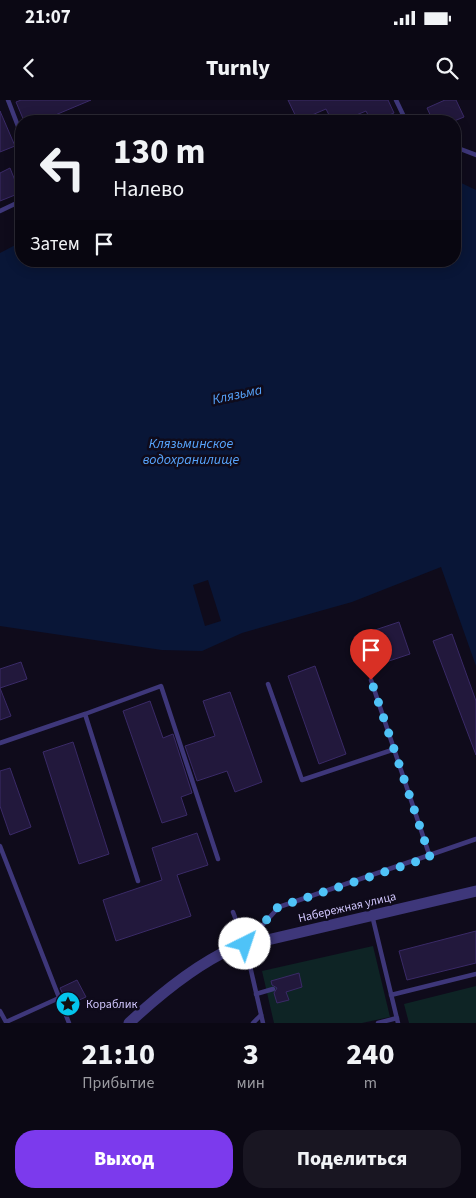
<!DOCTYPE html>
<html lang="ru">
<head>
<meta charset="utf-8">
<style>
  :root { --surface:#0b0814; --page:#191622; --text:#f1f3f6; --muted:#9a9aa0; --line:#2b2934; --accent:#7c3aed }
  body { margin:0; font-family:"Source Sans 3",sans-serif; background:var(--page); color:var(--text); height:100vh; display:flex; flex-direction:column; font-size:19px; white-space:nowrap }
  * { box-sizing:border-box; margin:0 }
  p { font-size:16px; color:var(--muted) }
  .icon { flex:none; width:28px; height:28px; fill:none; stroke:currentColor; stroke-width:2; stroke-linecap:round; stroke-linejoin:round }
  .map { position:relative; height:923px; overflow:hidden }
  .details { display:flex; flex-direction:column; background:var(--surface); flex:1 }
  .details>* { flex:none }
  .top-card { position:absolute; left:15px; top:15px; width:446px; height:152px; border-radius:20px; box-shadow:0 2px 12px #0003,0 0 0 1px var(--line); background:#0b0814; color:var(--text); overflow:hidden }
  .pin { position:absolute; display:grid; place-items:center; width:42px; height:42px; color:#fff; margin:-51px -21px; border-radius:50% 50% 50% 0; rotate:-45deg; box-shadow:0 0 5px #0007 }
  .pin .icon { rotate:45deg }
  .me { position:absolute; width:55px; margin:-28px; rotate:41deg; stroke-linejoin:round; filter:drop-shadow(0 0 4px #0008) }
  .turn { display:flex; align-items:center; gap:18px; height:105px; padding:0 15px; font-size:22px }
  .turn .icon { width:65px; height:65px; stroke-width:2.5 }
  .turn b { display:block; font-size:35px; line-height:42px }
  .then { display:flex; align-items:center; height:48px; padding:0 15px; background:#0003; gap:10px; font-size:19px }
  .eta { display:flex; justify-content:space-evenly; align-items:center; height:85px; text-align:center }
  .eta b { font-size:30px; font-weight:800; line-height:35px }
  .cta { display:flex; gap:10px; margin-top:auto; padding:10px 15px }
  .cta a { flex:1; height:58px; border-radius:20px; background:var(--accent); color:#fff; font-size:20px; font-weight:800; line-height:58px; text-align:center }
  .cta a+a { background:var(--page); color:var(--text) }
  .status { display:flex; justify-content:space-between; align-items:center; height:35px; padding:0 25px; background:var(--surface); direction:ltr }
  .status svg { height:14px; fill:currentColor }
  header { display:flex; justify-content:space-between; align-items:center; height:65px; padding:0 15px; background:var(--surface); font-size:22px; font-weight:800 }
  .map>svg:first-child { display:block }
  .green { fill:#0e2425 }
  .water { fill:#091637 }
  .pier { fill:#0f0b1b }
  .building { fill:#22183c; stroke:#3a2a67 }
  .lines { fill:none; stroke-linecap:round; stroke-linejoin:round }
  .service { stroke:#3e377a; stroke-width:4.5 }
  .tertiary { stroke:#3e377a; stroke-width:11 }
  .route { stroke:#4fc3f7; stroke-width:9; stroke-dasharray:0 16.2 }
  .labels { text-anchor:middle; stroke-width:5; stroke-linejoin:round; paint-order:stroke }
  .street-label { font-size:12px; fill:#d1c7fe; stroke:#0f0b1b }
  .poi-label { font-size:12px; fill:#d1c7fe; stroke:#0f0b1b; text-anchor:start }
  .water-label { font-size:14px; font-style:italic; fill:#57a4fc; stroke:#0f0b1b }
</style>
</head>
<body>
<div class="status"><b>21:07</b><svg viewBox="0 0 49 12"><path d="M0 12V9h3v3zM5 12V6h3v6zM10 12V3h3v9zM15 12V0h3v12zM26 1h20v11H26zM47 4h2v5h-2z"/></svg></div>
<header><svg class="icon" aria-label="back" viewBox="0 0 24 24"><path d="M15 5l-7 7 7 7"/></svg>Turnly<svg class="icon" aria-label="search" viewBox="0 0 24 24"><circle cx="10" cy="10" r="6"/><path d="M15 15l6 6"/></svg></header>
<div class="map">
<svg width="476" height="923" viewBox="0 0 476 923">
  <rect width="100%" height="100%" fill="#0f0b1b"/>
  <g class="green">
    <polygon points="373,846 390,917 362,923 274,923 262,871"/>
    <polygon points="476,886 476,923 409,923 404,904"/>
  </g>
  <polygon class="water" points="455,80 476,90 476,566 441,467 352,502 242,533 202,551 162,550 0,526 0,153 21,142 21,161 455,161"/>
  <polygon class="pier" points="208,480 221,521 205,526 193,485"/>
  <g class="building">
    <polygon points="21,0 91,0 41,21 24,21 16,2"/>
    <polygon points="288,0 388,0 394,13 375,21 371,21 366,11 342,21 332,21 326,9 298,21"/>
    <polygon points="445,0 456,0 464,17 454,21 433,21 427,8"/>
    <polygon points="0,11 15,46 0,52"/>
    <polygon points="10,68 20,93 0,101 0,73"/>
    <polygon points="399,522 410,554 365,569 354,537"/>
    <polygon points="452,534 476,601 476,655 433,541"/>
    <polygon points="21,562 27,579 0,588 0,569"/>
    <polygon points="315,566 346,654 319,664 288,576"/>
    <polygon points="0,588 11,616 0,620"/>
    <polygon points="230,592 262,682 235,692 227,671 197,681 185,646 215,636 203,601"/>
    <polygon points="150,601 163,638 173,634 192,693 181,697 187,715 162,723 123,611"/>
    <polygon points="73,642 109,754 79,764 43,652"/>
    <polygon points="10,668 31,727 10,735 0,706 0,671"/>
    <polygon points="197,733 208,765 177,775 191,816 116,841 103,800 162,780 152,748"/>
    <polygon points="476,831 476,863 407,880 399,851"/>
    <polygon points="299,873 302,887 286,892 289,900 277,903 274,893 277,888 272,885 271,881"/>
    <polygon points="77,880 86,897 68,905 60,888"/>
  </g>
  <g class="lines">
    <g class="service">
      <polyline points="8,0 21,34"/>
      <polyline points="396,0 406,21"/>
      <polyline points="455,47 476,55"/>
      <polyline points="0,111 21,101"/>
      <polyline points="371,580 430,757"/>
      <polyline points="268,584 302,680 395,649"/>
      <polyline points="85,614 161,586 218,759"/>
      <polyline points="0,643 85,614 138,781"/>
      <polyline points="0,746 69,923"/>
      <polyline points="233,812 245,844 263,923"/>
      <polyline points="372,815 398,923"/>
      <polyline points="247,842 279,807 476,739"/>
      <polyline points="256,894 273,889"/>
      <polyline points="391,895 476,874"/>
      <polyline points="0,911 6,922 59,898"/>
      <polyline points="253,923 261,915"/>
      <polyline points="378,923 397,918"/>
    </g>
    <path class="tertiary" d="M129,923C159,895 195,865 233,848L476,791"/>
  </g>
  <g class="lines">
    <polyline class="route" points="245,844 278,807 430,757 371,580"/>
  </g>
  <defs>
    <symbol id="sight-disc" viewBox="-11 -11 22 22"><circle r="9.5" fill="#04c5ec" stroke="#0f0b1b"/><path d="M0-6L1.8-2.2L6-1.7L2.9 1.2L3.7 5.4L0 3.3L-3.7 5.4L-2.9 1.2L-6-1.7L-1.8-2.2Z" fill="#111"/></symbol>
  </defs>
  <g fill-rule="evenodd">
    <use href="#sight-disc" x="54" y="890" width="28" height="28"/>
  </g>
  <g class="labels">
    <g class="street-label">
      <text transform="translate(347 807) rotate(-13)" y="4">Набережная улица</text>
    </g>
    <g class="poi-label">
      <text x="86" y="908">Кораблик</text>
    </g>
    <g class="water-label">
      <text transform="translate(237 294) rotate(-12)" y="5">Клязьма</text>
      <text x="191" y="348">Клязьминское<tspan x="191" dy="16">водохранилище</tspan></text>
    </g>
  </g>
</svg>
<div class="pin" style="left:371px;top:580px;background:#d93025"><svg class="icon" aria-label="arrive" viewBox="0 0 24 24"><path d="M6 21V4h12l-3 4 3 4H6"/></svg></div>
<svg class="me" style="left:245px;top:844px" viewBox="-20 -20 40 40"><circle r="19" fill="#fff"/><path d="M0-13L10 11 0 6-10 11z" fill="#4fc3f7"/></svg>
<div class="top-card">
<div class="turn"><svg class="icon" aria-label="left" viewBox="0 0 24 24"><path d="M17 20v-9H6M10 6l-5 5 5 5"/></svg><div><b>130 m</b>Налево</div></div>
<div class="then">Затем<svg class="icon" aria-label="arrive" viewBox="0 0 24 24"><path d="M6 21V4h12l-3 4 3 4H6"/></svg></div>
</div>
</div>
<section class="details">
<div class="eta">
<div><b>21:10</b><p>Прибытие</p></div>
<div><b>3</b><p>мин</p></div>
<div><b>240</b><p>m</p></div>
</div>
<div class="cta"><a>Выход</a><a>Поделиться</a></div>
</section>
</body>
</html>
